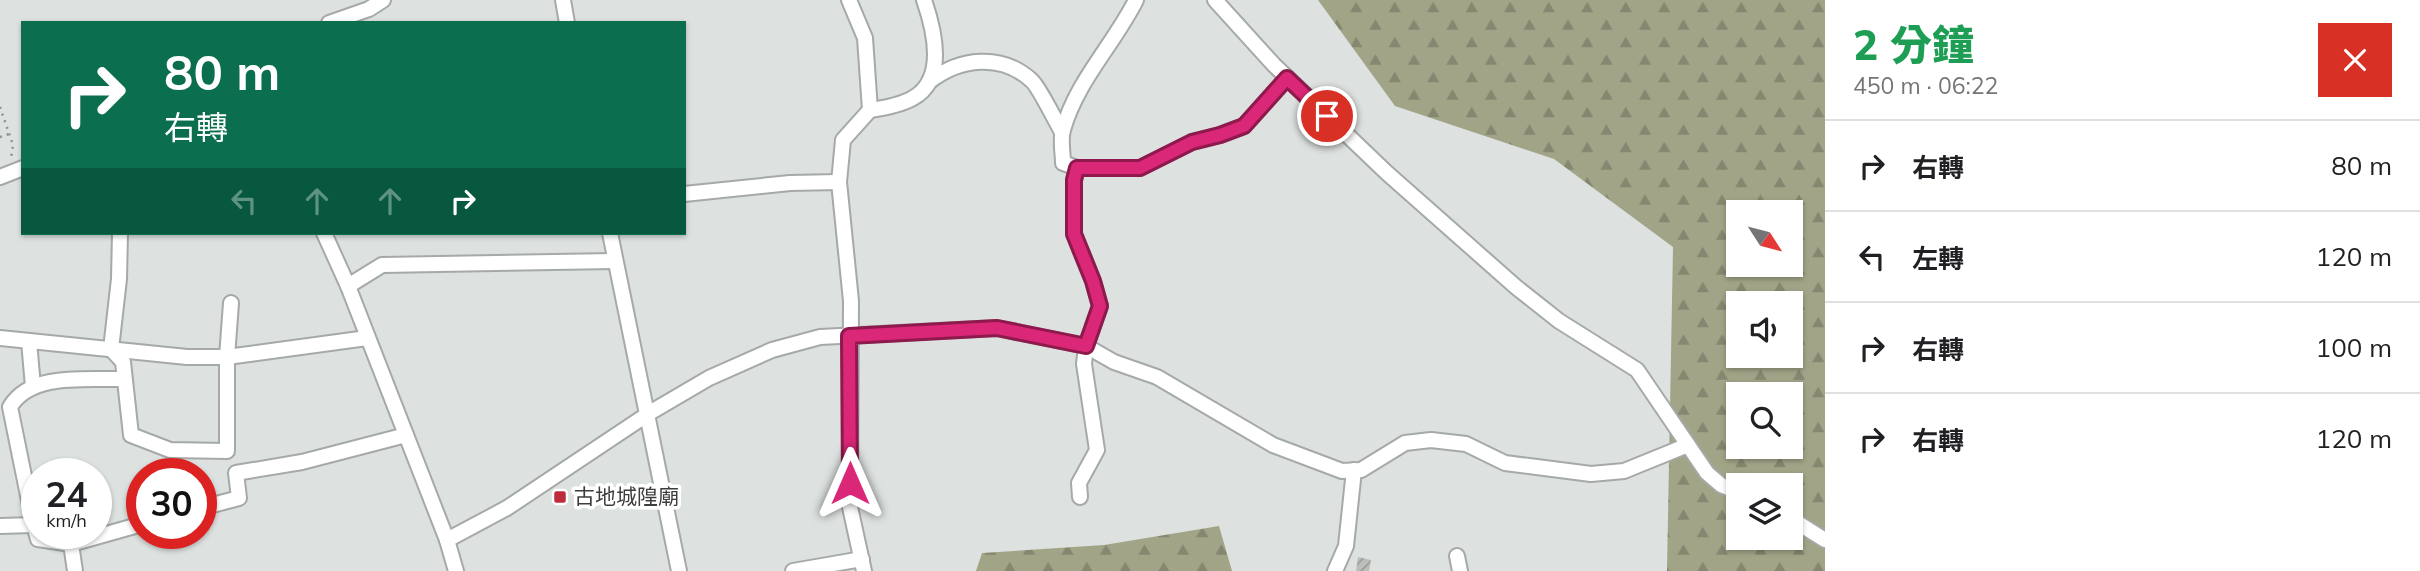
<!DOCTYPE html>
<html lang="zh-TW">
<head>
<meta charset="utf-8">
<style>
  :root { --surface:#fff; --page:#f6f6f6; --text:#202124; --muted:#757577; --line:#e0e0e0 }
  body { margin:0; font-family:Mulish,"Noto Sans TC",sans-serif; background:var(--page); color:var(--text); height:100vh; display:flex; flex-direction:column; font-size:26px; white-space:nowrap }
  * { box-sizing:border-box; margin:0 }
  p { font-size:23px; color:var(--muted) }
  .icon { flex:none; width:38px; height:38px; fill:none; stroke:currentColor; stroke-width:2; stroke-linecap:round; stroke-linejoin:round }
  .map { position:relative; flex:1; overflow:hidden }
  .side { display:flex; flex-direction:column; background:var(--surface); width:595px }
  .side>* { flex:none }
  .guide { position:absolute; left:21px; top:21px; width:665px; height:214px; border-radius:0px; box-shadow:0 2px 5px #0004; background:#0b6e4f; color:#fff; overflow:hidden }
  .needle { width:46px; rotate:126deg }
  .buttons { position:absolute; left:1726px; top:200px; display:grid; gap:14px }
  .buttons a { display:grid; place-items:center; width:77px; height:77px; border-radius:0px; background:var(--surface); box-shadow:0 2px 5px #0004; font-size:35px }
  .speed { position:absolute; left:21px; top:458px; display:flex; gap:14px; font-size:35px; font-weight:700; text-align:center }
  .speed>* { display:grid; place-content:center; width:91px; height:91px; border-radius:50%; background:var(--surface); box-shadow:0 2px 5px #0004; line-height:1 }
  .speed small { font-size:18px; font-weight:400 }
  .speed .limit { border:10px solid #d22; background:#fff; color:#111 }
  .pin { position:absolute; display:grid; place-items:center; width:60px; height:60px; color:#fff; margin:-30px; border:4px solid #fff; border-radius:50%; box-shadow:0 2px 7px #0007 }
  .me { position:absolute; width:77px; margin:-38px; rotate:0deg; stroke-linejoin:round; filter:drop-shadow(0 0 5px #0008) }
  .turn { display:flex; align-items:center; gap:24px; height:147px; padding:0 28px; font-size:32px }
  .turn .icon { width:91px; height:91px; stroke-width:2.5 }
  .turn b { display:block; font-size:49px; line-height:60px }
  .lanes { display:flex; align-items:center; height:66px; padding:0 28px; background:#0003; justify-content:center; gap:35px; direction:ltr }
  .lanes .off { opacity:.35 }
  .round { display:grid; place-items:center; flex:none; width:74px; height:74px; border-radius:0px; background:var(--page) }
  .head { display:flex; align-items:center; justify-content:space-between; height:119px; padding:0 28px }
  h1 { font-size:42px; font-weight:800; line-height:52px; color:#1e9e55 }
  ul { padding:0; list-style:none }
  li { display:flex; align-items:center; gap:21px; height:91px; padding:0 28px; border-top:2px solid var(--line) }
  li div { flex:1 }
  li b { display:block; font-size:26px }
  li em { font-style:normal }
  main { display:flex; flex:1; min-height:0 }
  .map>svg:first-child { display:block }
  .forest { fill:url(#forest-firs); fill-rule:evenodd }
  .building { fill:url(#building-hatch) }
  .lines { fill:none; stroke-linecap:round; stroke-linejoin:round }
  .minor-casing { stroke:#a5a9a7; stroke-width:18 }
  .path { stroke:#8e9190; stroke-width:2.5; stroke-dasharray:2 5; stroke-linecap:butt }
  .minor { stroke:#fff; stroke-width:14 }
  .route-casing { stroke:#8e194d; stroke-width:18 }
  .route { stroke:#db2777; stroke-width:12 }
  .poi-dot { fill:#bc2c3d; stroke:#fff; stroke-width:2.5 }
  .labels { text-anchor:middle; stroke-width:7; stroke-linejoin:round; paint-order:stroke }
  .poi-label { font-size:21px; fill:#3c3d3d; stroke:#fff; text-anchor:start }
</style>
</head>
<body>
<main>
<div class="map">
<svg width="1825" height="571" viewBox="0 0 1825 571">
  <defs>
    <pattern id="forest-firs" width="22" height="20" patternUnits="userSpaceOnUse" patternTransform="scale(1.75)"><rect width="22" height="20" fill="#a2a487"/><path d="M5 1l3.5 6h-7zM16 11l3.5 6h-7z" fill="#858770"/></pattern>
    <pattern id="building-hatch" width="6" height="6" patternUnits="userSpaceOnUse" patternTransform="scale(1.75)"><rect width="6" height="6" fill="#bcbebb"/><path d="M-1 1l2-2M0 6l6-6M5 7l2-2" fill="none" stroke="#9a9c99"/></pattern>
  </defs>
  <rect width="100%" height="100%" fill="#dde1e0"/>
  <g class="forest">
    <path d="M1318,0H1825V571H1667L1673,247L1554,159L1395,106ZM1738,212H1790V264H1738ZM1738,303H1790V355H1738ZM1738,394H1790V446H1738ZM1738,485H1790V537H1738Z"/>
    <polygon points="1219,526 1232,571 976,571 982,553 1104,545"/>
  </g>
  <polygon class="building" points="1358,557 1371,560 1369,571 1356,571"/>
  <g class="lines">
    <defs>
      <g id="minor">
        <polyline points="563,0 567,23"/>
        <polyline points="849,0 865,38 870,110 843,140 839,182 851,301 850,507 864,571"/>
        <polyline points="1215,0 1274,65 1387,173 1516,287 1559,321 1637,370 1707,473 1721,485 1738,492"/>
        <polyline points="329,23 369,9 383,0"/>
        <path d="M930,81C960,58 1001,53 1031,80C1038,85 1056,122 1062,132"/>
        <path d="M870,110C884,108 901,105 913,98C947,79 934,29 924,0"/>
        <path d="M1077,168L1063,163C1063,153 1060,140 1063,130C1076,82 1114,44 1136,0"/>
        <polyline points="0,177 23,168"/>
        <polyline points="684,194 790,183 839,182"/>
        <polyline points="120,233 119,279 111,349 123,362 131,435 170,450 227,451 227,357 231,303"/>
        <polyline points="324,233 348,286 447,540 456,571"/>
        <polyline points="610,233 679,571"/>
        <polyline points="348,286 382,265 615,261"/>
        <polyline points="0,338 187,357 227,357 367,338"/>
        <polyline points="29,341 33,387"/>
        <polyline points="1080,497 1079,483 1097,450 1084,364 1086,346 1100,306 1093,281 1074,234 1074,180 1077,168 1140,168 1192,142 1220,135 1244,126 1287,78"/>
        <polyline points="201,508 239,498 236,473 302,462 406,435"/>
        <polyline points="1790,518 1825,540"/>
        <polyline points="0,526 34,525"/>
        <polyline points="447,540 507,508 651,412 709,378 772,350 820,337 997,328 1086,346 1114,362 1157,377 1273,445 1342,471 1361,470 1405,443 1431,440 1466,444 1505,463 1591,474 1624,471 1688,445"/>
        <polyline points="71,544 142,524"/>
        <polyline points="1457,556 1460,571"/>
        <path d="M75,571L71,544L38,539L34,525L10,407C31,372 87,380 123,379"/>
        <polyline points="793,571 862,559"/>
        <polyline points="1335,571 1346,546 1354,470"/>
      </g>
    </defs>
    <use href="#minor" class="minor-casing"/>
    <g class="path">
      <polyline points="0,107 13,145 11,158"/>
      <polyline points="0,137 9,134"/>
    </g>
    <use href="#minor" class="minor"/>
  </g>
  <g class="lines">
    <defs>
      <polyline id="route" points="850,483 849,336 997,328 1086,346 1100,306 1093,281 1074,234 1074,180 1077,168 1140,168 1192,142 1220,135 1244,126 1287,78 1327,116"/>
    </defs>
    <use href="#route" class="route-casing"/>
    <use href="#route" class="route"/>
  </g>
  <rect class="poi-dot" x="553" y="490" width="14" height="14" rx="3.5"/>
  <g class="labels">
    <g class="poi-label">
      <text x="574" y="504">古地城隍廟</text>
    </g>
  </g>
</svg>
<div class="buttons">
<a><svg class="needle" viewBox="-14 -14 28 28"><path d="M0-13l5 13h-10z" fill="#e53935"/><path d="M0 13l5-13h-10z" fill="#757577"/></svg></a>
<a><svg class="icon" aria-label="sound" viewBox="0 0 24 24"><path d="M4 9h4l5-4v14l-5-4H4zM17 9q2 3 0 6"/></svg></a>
<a><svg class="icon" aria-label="search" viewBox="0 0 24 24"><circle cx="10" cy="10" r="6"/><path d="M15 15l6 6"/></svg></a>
<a><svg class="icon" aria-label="layers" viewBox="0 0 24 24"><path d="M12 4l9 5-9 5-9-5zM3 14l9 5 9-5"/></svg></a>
</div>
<div class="speed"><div>24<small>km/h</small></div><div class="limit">30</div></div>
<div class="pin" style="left:1327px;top:116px;background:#d93025"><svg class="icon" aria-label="arrive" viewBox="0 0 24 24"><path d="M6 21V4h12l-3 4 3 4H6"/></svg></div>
<svg class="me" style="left:850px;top:483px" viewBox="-20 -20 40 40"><path d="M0-17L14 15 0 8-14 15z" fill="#db2777" stroke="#fff" stroke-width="4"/></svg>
<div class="guide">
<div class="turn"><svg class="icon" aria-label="right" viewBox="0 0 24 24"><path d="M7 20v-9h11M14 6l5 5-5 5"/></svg><div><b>80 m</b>右轉</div></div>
<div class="lanes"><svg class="icon off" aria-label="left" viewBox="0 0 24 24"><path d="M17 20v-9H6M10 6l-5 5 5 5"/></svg><svg class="icon off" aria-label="ahead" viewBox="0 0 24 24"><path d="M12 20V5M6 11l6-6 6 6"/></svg><svg class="icon off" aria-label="ahead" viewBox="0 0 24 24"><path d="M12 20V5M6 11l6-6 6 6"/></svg><svg class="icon" aria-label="right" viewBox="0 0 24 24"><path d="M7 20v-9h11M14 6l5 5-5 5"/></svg></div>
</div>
</div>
<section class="side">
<div class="head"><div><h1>2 分鐘</h1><p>450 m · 06:22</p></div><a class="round" style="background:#d93025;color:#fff"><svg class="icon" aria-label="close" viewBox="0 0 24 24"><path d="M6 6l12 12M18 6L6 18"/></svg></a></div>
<ul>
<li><svg class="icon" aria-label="right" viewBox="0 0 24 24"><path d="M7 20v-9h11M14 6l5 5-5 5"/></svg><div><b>右轉</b></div><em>80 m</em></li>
<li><svg class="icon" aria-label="left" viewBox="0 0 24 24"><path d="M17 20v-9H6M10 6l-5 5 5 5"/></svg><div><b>左轉</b></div><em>120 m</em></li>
<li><svg class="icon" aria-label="right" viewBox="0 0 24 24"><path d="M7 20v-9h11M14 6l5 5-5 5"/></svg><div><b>右轉</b></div><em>100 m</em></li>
<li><svg class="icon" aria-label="right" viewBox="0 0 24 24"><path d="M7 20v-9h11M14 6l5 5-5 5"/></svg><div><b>右轉</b></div><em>120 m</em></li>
</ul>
</section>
</main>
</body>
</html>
